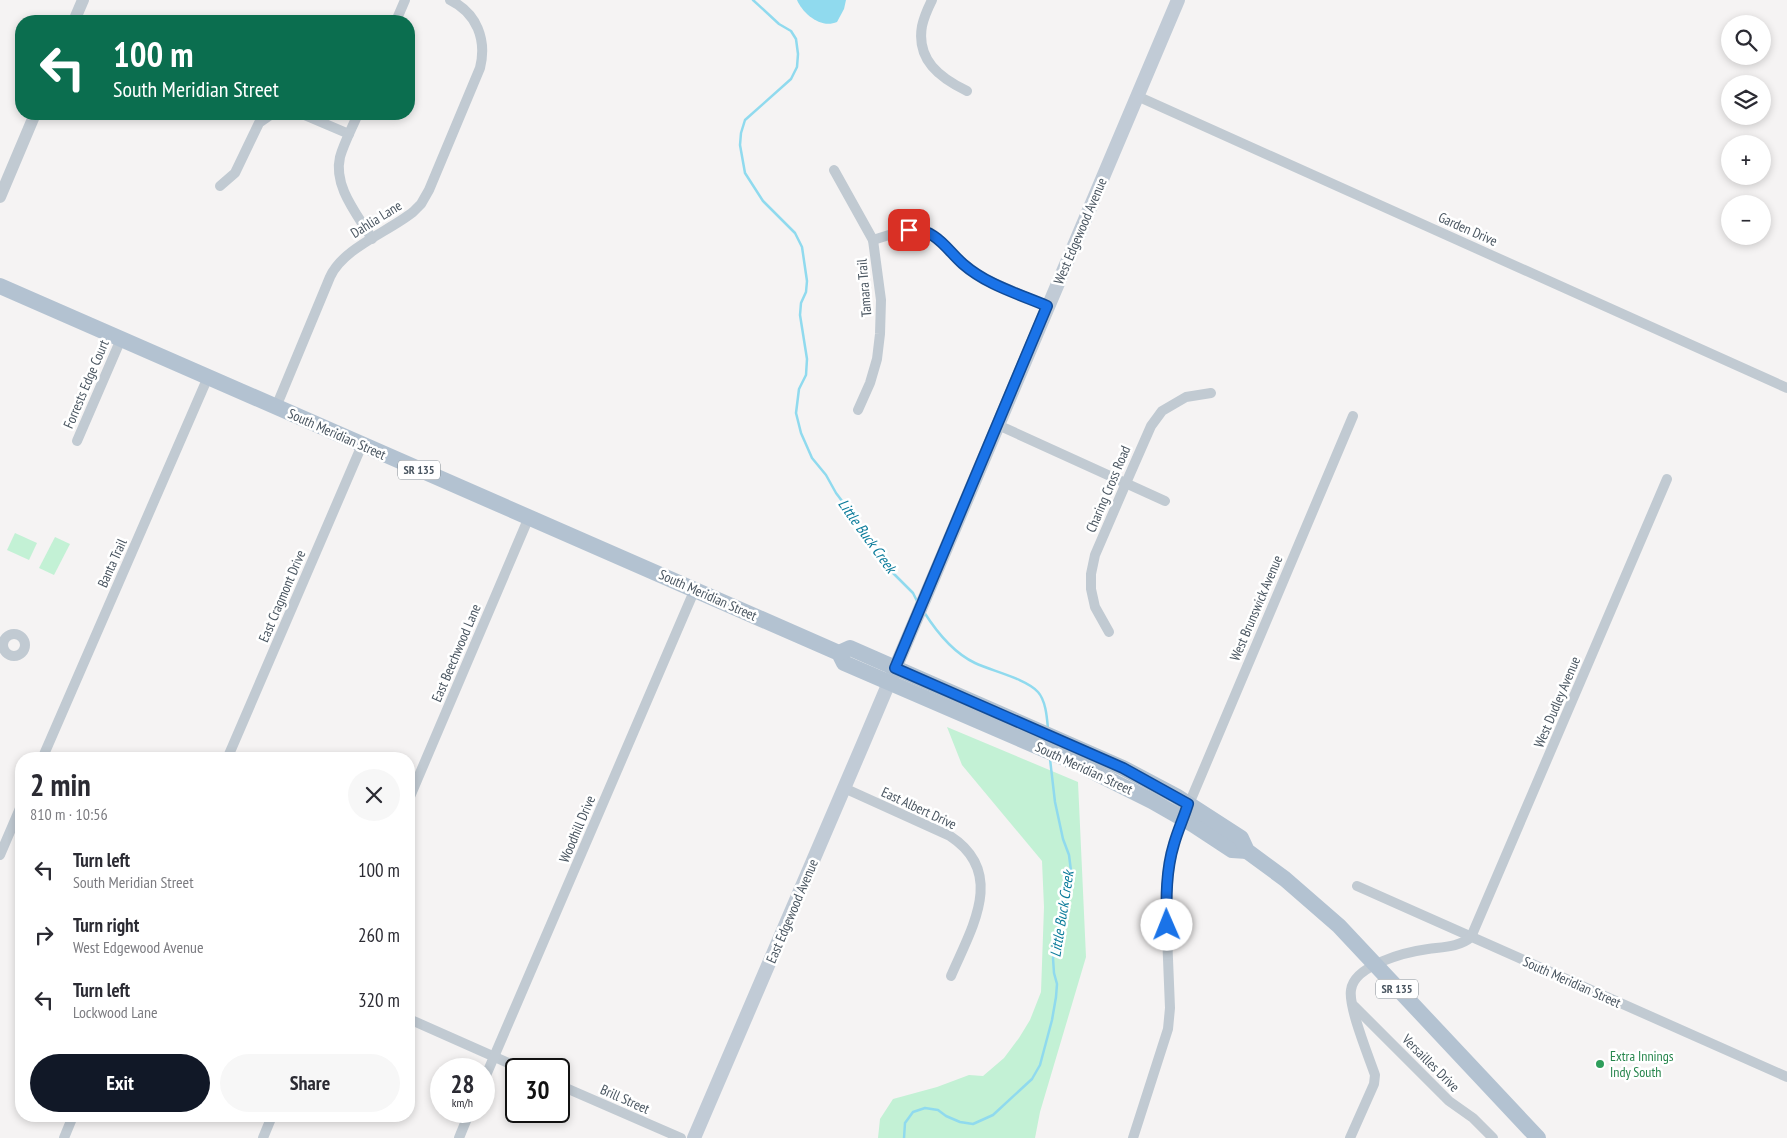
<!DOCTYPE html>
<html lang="en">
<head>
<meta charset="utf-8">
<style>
  :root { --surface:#fff; --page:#f7f7f7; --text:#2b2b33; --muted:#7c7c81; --accent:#111827 }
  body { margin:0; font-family:"PT Sans Narrow",sans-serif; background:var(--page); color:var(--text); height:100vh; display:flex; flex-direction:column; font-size:19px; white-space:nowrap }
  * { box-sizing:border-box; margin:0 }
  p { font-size:16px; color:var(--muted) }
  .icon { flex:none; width:28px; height:28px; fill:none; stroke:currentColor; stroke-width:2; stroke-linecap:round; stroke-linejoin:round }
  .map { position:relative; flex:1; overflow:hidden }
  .drawer { position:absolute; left:15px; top:752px; width:400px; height:370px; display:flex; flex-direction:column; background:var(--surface); border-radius:20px; box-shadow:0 2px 8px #0003 }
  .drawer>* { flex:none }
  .guide { position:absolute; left:15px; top:15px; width:400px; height:105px; border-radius:20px; box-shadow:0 2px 8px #0003; background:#0b6e4f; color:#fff; overflow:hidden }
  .buttons { position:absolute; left:1721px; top:15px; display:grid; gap:10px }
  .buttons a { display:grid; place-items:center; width:50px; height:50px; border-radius:50%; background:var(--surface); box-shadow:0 2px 8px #0003; font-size:25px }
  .speed { position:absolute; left:430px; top:1058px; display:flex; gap:10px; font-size:25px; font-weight:700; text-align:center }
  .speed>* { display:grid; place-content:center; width:65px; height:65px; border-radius:50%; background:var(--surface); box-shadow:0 2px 8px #0003; line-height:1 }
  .speed small { font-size:12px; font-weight:400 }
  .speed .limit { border:2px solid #111; border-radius:8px; background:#fff; color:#111 }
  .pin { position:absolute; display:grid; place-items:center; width:42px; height:42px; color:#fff; margin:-21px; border-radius:10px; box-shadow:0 2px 8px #0006 }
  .me { position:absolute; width:55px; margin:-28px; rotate:359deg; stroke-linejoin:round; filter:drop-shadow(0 0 4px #0008) }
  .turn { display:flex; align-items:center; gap:18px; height:105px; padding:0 15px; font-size:22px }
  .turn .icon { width:65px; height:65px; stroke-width:2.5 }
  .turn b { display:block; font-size:35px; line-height:42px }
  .round { display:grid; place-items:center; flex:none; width:52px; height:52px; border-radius:26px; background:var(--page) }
  .overview { display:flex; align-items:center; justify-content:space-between; height:85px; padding:0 15px }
  h1 { font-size:30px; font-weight:700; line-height:38px }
  .cta { display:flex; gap:10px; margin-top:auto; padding:10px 15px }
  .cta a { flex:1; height:58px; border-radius:30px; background:var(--accent); color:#fff; font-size:20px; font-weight:700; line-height:58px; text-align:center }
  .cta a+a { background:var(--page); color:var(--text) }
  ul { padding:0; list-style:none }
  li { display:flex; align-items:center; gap:15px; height:65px; padding:0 15px }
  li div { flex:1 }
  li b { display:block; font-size:19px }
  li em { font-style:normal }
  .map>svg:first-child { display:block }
  .green { fill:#c3f1d5 }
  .water { fill:#90daee }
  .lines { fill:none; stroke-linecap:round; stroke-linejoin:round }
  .stream { stroke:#90daee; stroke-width:2.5 }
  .minor { stroke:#c1cad2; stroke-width:10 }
  .tertiary { stroke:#c1cad2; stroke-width:12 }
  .secondary { stroke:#c1cbd6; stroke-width:14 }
  .primary { stroke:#b3c2d1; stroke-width:16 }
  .route-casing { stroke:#114b97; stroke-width:12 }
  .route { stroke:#1a73e8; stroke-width:9 }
  .leisure-dot { fill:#2e9e5b; stroke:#fff; stroke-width:2 }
  .labels { text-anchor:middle; stroke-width:5; stroke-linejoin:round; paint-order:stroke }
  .shield { fill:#fff; stroke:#808990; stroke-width:1 }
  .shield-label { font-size:12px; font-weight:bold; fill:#4a5661 }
  .street-label { font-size:14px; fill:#4a5661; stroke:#fff }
  .leisure-label { font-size:14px; fill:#27864d; stroke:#fff; text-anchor:start }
  .water-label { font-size:15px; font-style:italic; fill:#0c7c9b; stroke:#fff }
</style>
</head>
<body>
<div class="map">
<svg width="1787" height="1138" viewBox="0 0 1787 1138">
  <rect width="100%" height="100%" fill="#f5f3f3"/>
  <g class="green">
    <polygon points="15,533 37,543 29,560 7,550"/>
    <polygon points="55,537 70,544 54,575 39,568"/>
    <polygon points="947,727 1078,782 1086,957 1040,1112 1035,1138 878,1138 880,1119 893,1099 937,1087 969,1075 983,1076 1004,1058 1019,1038 1030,1020 1041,992 1044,907 1042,861 962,765"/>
  </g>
  <path class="water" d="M797,0H846L844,9L837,22C821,29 803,14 797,0Z"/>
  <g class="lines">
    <g class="stream">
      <polyline points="753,0 779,24 791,31 796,39 798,54 797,67 791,79 745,120 741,133 740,145 745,173 763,201 795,233 802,247 807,281 806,292 801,303 800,315 807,359 806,375 799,389 796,413 801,433 812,458 826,475 836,493 873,542 886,566 913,593 917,601"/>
      <path d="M924,612C936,631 954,653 975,663C992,671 1027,679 1038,692C1046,701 1047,718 1048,729"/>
      <polyline points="904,1138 905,1123 913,1112 925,1108 938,1110 946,1116 960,1122 973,1124 993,1115 1032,1079 1040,1065 1052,1020 1056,997 1057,984 1054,973 1053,958 1062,920 1071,871 1069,855 1063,839 1055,802 1050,759"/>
    </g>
    <g class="minor">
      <path d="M932,0C928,8 924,17 922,26C916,60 940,78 967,91"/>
      <polyline points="396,21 405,0"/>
      <polyline points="1137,96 1787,388"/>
      <polyline points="302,114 349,134"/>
      <path d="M358,114C352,128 344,143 340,157C333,187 358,215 372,239"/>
      <polyline points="834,170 873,240 881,300 880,334 877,359 870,383 858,410"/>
      <polyline points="220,186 235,173 259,123 272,114"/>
      <polyline points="873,240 905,230 917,230 928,233 941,241 959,260 983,278 1047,306"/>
      <path d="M276,407L330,277C343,248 388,232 413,212L421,204L429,190L480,68C487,40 477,13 450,0"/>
      <polyline points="998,425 1165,501"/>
      <polyline points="77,441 121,339"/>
      <polyline points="1109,632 1095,607 1091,589 1091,574 1095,555 1126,483 1151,426 1162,411 1186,397 1211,393"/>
      <circle cx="14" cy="645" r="11"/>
      <polyline points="42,759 208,377"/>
      <polyline points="227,759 362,445"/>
      <path d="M844,788L950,836C1007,873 971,929 951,976"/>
      <polyline points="409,799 529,517"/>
      <polyline points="0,855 21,806"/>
      <polyline points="1357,886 1787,1077"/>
      <polyline points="1354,1006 1449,1101 1473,1118 1493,1138"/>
      <polyline points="409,1019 522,1069"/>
      <polyline points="484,1080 695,589"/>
      <polyline points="559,1085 681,1138"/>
      <polyline points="64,1138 73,1116"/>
      <polyline points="263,1138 272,1116"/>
      <polyline points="459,1138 470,1111"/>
      <polyline points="1133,1138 1168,1029 1170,1008 1166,910 1168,876 1174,842 1189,804 1353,416"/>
      <path d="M1350,1138L1374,1084L1375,1075C1369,1057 1348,1007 1351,990C1354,965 1406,952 1428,949C1442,947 1460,947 1471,937L1667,479"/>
    </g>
    <g class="tertiary">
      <polyline points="74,21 83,0"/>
      <polyline points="0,197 35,114"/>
    </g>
    <polyline class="secondary" points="694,1138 863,744 1178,0"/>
    <g class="primary">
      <polyline points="0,286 839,653 844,663 1078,764 1152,801 1194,825 1232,850 1247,851"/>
      <polyline points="839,653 850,648 1123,768 1176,796 1241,838 1247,851 1285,879 1339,926 1538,1138"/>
    </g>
  </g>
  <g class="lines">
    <defs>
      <path id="route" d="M909,230C936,228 946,249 963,264C987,285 1019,294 1047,306L895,668L1123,768L1188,804C1184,817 1178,830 1174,844C1166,870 1166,898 1167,925"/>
    </defs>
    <use href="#route" class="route-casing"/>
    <use href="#route" class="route"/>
  </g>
  <circle class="leisure-dot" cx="1600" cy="1064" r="5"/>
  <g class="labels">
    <g class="shield">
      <rect x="398" y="460.5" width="42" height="19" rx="4"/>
      <rect x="1376" y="979.5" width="42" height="19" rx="4"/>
    </g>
    <g class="shield-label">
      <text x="419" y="474">SR 135</text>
      <text x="1397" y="993">SR 135</text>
    </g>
    <g class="street-label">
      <text transform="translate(376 219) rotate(-32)" y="5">Dahlia Lane</text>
      <text transform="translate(1468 229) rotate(24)" y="5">Garden Drive</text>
      <text transform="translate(1080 231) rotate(-67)" y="5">West Edgewood Avenue</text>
      <text transform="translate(864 288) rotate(-95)" y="5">Tamara Trail</text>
      <text transform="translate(86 384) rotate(-67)" y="5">Forrests Edge Court</text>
      <text transform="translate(337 434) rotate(24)" y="5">South Meridian Street</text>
      <text transform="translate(1108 489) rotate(-67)" y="5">Charing Cross Road</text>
      <text transform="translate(112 563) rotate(-66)" y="5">Banta Trail</text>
      <text transform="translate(708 595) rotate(24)" y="5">South Meridian Street</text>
      <text transform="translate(282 596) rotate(-67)" y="5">East Cragmont Drive</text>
      <text transform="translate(1256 608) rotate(-67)" y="5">West Brunswick Avenue</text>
      <text transform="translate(456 653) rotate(-67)" y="5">East Beechwood Lane</text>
      <text transform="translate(1557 702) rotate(-67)" y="5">West Dudley Avenue</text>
      <text transform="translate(1084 768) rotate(25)" y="5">South Meridian Street</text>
      <text transform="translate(919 808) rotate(25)" y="5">East Albert Drive</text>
      <text transform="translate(577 829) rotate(-67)" y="5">Woodhill Drive</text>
      <text transform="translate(792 911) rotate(-67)" y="5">East Edgewood Avenue</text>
      <text transform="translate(1572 982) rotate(24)" y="5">South Meridian Street</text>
      <text transform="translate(1431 1063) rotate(45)" y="5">Versailles Drive</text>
      <text transform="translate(625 1099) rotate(24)" y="5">Brill Street</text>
    </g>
    <g class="leisure-label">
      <text x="1610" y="1061">Extra Innings<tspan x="1610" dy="16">Indy South</tspan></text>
    </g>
    <g class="water-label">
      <text transform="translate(867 536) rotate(54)" y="5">Little Buck Creek</text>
      <text transform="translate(1062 914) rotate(-81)" y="5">Little Buck Creek</text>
    </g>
  </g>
</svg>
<div class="buttons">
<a><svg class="icon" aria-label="search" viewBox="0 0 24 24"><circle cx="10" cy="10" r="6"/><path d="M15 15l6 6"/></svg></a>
<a><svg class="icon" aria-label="layers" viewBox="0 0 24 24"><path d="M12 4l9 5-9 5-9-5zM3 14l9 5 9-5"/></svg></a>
<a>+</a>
<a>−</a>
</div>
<div class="speed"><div>28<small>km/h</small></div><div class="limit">30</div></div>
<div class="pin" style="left:909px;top:230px;background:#d93025"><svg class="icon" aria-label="arrive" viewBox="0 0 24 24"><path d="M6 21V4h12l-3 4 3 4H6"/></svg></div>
<svg class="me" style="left:1167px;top:925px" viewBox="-20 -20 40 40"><circle r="19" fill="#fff"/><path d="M0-13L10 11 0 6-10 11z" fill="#1a73e8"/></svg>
<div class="guide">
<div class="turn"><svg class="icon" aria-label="left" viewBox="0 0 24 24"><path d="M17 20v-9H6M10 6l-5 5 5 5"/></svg><div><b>100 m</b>South Meridian Street</div></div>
</div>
<section class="drawer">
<div class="overview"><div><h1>2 min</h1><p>810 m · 10:56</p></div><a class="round"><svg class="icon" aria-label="close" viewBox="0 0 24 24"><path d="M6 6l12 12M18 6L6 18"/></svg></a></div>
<ul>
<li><svg class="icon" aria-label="left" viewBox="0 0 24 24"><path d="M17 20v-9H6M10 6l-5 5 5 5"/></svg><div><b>Turn left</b><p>South Meridian Street</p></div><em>100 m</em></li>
<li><svg class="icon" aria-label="right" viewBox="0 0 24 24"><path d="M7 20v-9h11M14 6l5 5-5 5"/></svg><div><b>Turn right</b><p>West Edgewood Avenue</p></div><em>260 m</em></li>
<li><svg class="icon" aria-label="left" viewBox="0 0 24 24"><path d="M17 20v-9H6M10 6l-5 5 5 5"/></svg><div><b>Turn left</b><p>Lockwood Lane</p></div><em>320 m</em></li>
</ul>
<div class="cta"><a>Exit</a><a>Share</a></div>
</section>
</div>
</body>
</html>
